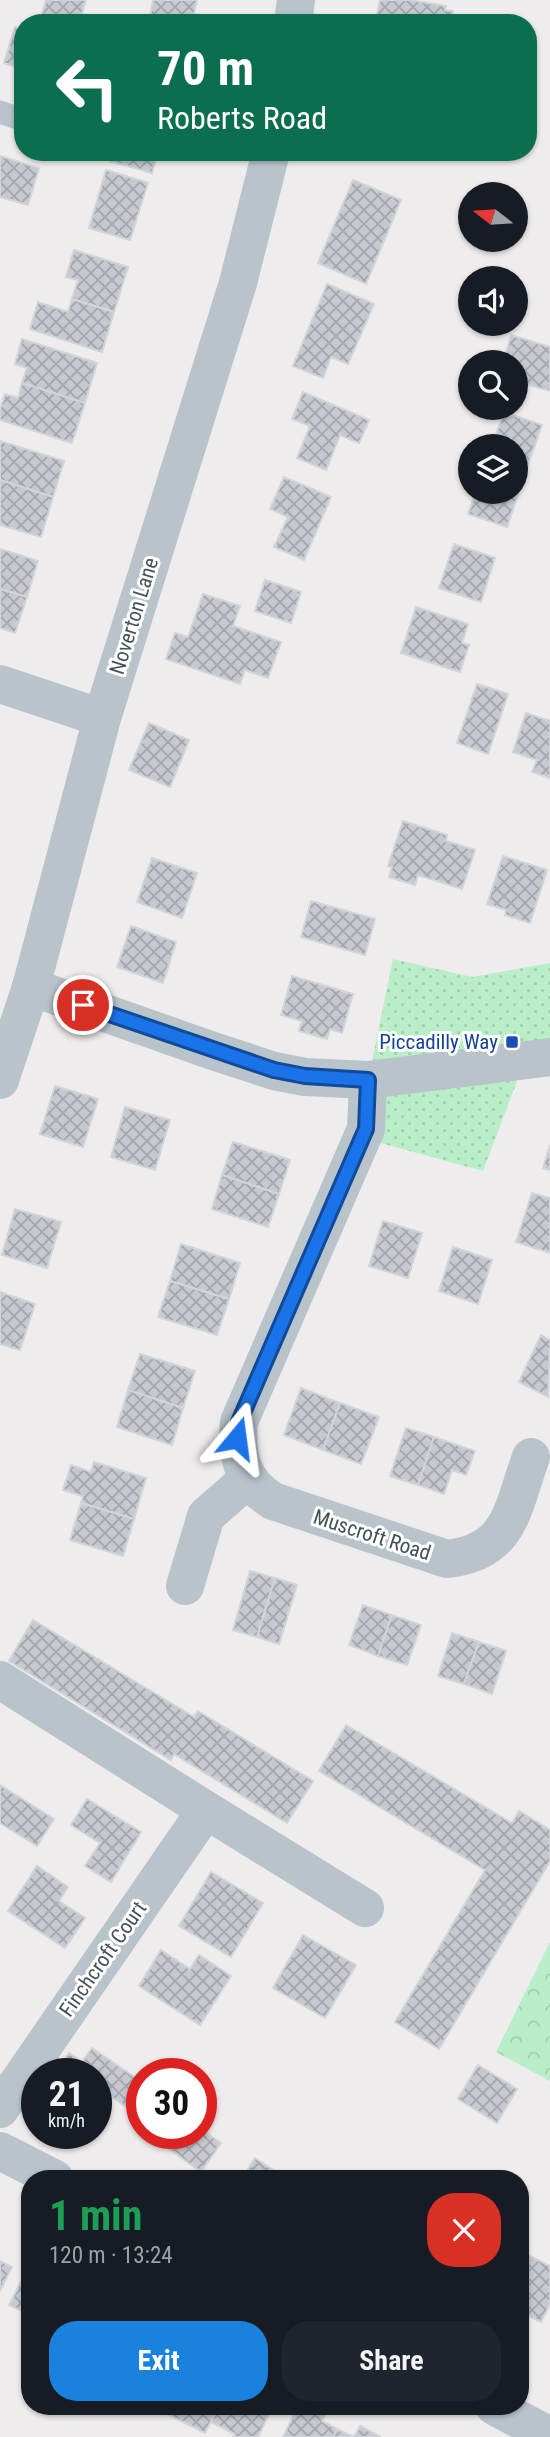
<!DOCTYPE html>
<html lang="en">
<head>
<meta charset="utf-8">
<style>
  :root { --surface:#171b24; --page:#20242c; --text:#f1f3f6; --muted:#9ea1a6; --accent:#1a82dc }
  body { margin:0; font-family:"Roboto Condensed",sans-serif; background:var(--page); color:var(--text); height:100vh; display:flex; flex-direction:column; font-size:26px; white-space:nowrap }
  * { box-sizing:border-box; margin:0 }
  p { font-size:23px; color:var(--muted) }
  .icon { flex:none; width:38px; height:38px; fill:none; stroke:currentColor; stroke-width:2; stroke-linecap:round; stroke-linejoin:round }
  .map { position:relative; flex:1; overflow:hidden }
  .drawer { position:absolute; left:21px; top:2170px; width:508px; height:245px; display:flex; flex-direction:column; background:var(--surface); border-radius:28px; box-shadow:0 2px 5px #0004 }
  .drawer>* { flex:none }
  .top-card { position:absolute; left:14px; top:14px; width:523px; height:147px; border-radius:28px; box-shadow:0 2px 5px #0004; background:#0b6e4f; color:#fff; overflow:hidden }
  .needle { width:46px; rotate:287deg }
  .buttons { position:absolute; left:458px; top:182px; display:grid; gap:14px }
  .buttons a { display:grid; place-items:center; width:70px; height:70px; border-radius:50%; background:var(--surface); box-shadow:0 2px 5px #0004; font-size:35px }
  .speed { position:absolute; left:21px; top:2058px; display:flex; gap:14px; font-size:35px; font-weight:700; text-align:center }
  .speed>* { display:grid; place-content:center; width:91px; height:91px; border-radius:50%; background:var(--surface); box-shadow:0 2px 5px #0004; line-height:1 }
  .speed small { font-size:18px; font-weight:400 }
  .speed .limit { border:10px solid #d22; background:#fff; color:#111 }
  .pin { position:absolute; display:grid; place-items:center; width:60px; height:60px; color:#fff; margin:-30px; border:4px solid #fff; border-radius:50%; box-shadow:0 2px 7px #0007 }
  .me { position:absolute; width:77px; margin:-38px; rotate:16deg; stroke-linejoin:round; filter:drop-shadow(0 0 5px #0008) }
  .turn { display:flex; align-items:center; gap:24px; height:147px; padding:0 28px; font-size:32px }
  .turn .icon { width:91px; height:91px; stroke-width:2.5 }
  .turn b { display:block; font-size:49px; line-height:60px }
  .round { display:grid; place-items:center; flex:none; width:74px; height:74px; border-radius:28px; background:var(--page) }
  .summary { display:flex; align-items:center; justify-content:space-between; height:119px; padding:0 28px }
  h1 { font-size:42px; font-weight:700; line-height:52px; color:#1e9e55 }
  .action { display:flex; gap:14px; margin-top:auto; padding:14px 28px }
  .action a { flex:1; height:80px; border-radius:28px; background:var(--accent); color:#fff; font-size:28px; font-weight:700; line-height:80px; text-align:center }
  .action a+a { background:var(--page); color:var(--text) }
  .map>svg:first-child { display:block }
  .grass { fill:url(#grass-dots) }
  .forest { fill:url(#forest-crowns) }
  .building { fill:url(#building-cross-hatch); stroke:#d1d4d8; stroke-width:2 }
  .lines { fill:none; stroke-linecap:round; stroke-linejoin:round }
  .lane { stroke:#b8c3ca; stroke-width:23 }
  .street { stroke:#b8c3ca; stroke-width:38 }
  .route-casing { stroke:#114b97; stroke-width:18 }
  .route { stroke:#1a73e8; stroke-width:12 }
  .transit-dot { fill:#1a4fb4; stroke:#fff; stroke-width:2.5 }
  .labels { text-anchor:middle; stroke-width:6; stroke-linejoin:round; paint-order:stroke }
  .street-label { font-size:21px; fill:#45525a; stroke:#fff }
  .transit-label { font-size:21px; fill:#164399; stroke:#fff; text-anchor:end }
</style>
</head>
<body>
<div class="map">
<svg width="550" height="2437" viewBox="0 0 550 2437">
  <defs>
    <pattern id="grass-dots" width="8" height="8" patternUnits="userSpaceOnUse" patternTransform="scale(1.75)"><rect width="8" height="8" fill="#baeec9"/><path d="M2 2h.1M6 6h.1" fill="none" stroke="#a1ceaf" stroke-width="1.8" stroke-linecap="round"/></pattern>
    <pattern id="forest-crowns" width="20" height="18" patternUnits="userSpaceOnUse" patternTransform="scale(1.75)"><rect width="20" height="18" fill="#baeec9"/><path d="M2 6a3 3 0 1 1 6 0M12 15a3 3 0 1 1 6 0" fill="none" stroke="#a1ceaf"/></pattern>
    <pattern id="building-cross-hatch" width="8" height="8" patternUnits="userSpaceOnUse" patternTransform="scale(1.75)"><rect width="8" height="8" fill="#c6cad0"/><path d="M0 0l8 8M0 8l8-8" fill="none" stroke="#a3a7ac"/></pattern>
  </defs>
  <rect width="100%" height="100%" fill="#efeced"/>
  <polygon class="grass" points="393,959 472,977 550,963 550,1057 525,1060 483,1171 362,1138 368,1080"/>
  <polygon class="forest" points="550,1942 550,2081 496,2052"/>
  <g class="building">
    <polygon points="46,0 86,0 79,23 59,23 41,17"/>
    <polygon points="153,0 197,0 192,23 149,23"/>
    <polygon points="380,0 410,0 446,6 445,10 453,11 451,23 389,23 376,20"/>
    <polygon points="15,27 23,30 23,69 4,63"/>
    <polygon points="113,152 158,152 152,173 110,161"/>
    <polygon points="0,156 39,168 28,205 0,197"/>
    <polygon points="106,170 148,183 130,240 89,228"/>
    <polygon points="353,180 401,200 366,284 318,263"/>
    <polygon points="74,250 128,267 114,312 72,299 78,280 66,277"/>
    <polygon points="327,284 374,304 348,364 331,357 323,378 293,366"/>
    <polygon points="72,299 114,312 102,352 30,329 38,302 68,312"/>
    <polygon points="511,335 550,347 550,391 516,381 518,364 504,360"/>
    <polygon points="22,339 97,363 85,403 22,383 27,368 15,364"/>
    <polygon points="22,383 85,403 72,443 0,420 0,409 5,394 18,398"/>
    <polygon points="303,392 369,420 359,443 340,435 326,470 297,458 310,426 292,419"/>
    <polygon points="504,412 542,425 525,473 516,470 516,446 492,446"/>
    <polygon points="0,441 64,461 53,497 0,480"/>
    <polygon points="284,477 331,497 304,560 274,547 288,517 270,509"/>
    <polygon points="0,480 53,497 41,537 0,525"/>
    <polygon points="516,485 521,486 507,527 468,514 476,492 516,492"/>
    <polygon points="454,544 495,558 481,602 439,588"/>
    <polygon points="0,549 38,561 27,597 0,589"/>
    <polygon points="265,580 301,592 291,623 255,611"/>
    <polygon points="0,589 27,597 15,633 0,628"/>
    <polygon points="203,594 240,606 233,626 281,642 268,678 245,670 240,684 166,659 175,633 188,637"/>
    <polygon points="416,607 468,624 462,643 469,645 460,672 401,653"/>
    <polygon points="477,684 508,694 488,754 457,743"/>
    <polygon points="526,713 550,721 550,778 532,772 537,760 513,752"/>
    <polygon points="149,723 189,740 170,787 129,770"/>
    <polygon points="403,821 447,835 446,841 475,850 462,889 418,875 415,885 389,877 392,867 388,866"/>
    <polygon points="503,856 547,870 530,923 505,915 506,910 487,904"/>
    <polygon points="152,858 197,873 182,918 137,902"/>
    <polygon points="311,901 375,919 365,955 301,937"/>
    <polygon points="131,926 176,942 163,983 117,967"/>
    <polygon points="292,976 353,994 342,1033 330,1029 327,1039 299,1031 302,1021 281,1015"/>
    <polygon points="55,1086 98,1099 83,1147 40,1134"/>
    <polygon points="125,1107 170,1120 155,1170 111,1157"/>
    <polygon points="233,1142 290,1160 279,1194 222,1175"/>
    <polygon points="550,1145 550,1170 543,1168"/>
    <polygon points="222,1175 279,1194 268,1227 212,1209"/>
    <polygon points="532,1193 550,1198 550,1253 516,1242"/>
    <polygon points="15,1209 61,1222 47,1268 2,1255"/>
    <polygon points="383,1221 422,1233 408,1278 369,1266"/>
    <polygon points="181,1244 240,1263 229,1299 170,1281"/>
    <polygon points="453,1247 492,1260 478,1304 439,1291"/>
    <polygon points="170,1281 229,1299 217,1335 158,1317"/>
    <polygon points="0,1292 35,1304 20,1350 0,1344"/>
    <polygon points="541,1335 550,1340 548,1397 519,1382"/>
    <polygon points="140,1354 195,1371 183,1408 128,1390"/>
    <polygon points="301,1388 340,1403 323,1450 284,1435"/>
    <polygon points="128,1390 183,1408 172,1445 117,1427"/>
    <polygon points="340,1403 379,1417 361,1464 323,1450"/>
    <polygon points="406,1428 434,1437 418,1485 390,1476"/>
    <polygon points="434,1437 475,1451 466,1475 452,1470 444,1494 418,1485"/>
    <polygon points="94,1462 146,1478 134,1519 81,1503 83,1496 63,1490 71,1465 91,1472"/>
    <polygon points="81,1503 134,1519 123,1556 70,1540"/>
    <polygon points="250,1571 275,1578 257,1637 233,1630"/>
    <polygon points="275,1578 297,1585 279,1644 257,1637"/>
    <polygon points="363,1605 392,1615 378,1656 349,1645"/>
    <polygon points="392,1615 421,1625 407,1665 378,1656"/>
    <polygon points="33,1620 194,1717 198,1711 313,1781 287,1823 174,1754 171,1760 9,1661"/>
    <polygon points="452,1633 479,1642 464,1684 438,1676"/>
    <polygon points="479,1642 506,1651 492,1694 464,1684"/>
    <polygon points="346,1725 512,1823 519,1811 550,1830 550,1861 439,2049 395,2022 485,1870 319,1771"/>
    <polygon points="0,1785 54,1819 37,1846 0,1823"/>
    <polygon points="87,1799 141,1832 111,1882 85,1866 100,1843 71,1825"/>
    <polygon points="37,1866 68,1887 59,1901 85,1918 65,1948 8,1911"/>
    <polygon points="211,1872 263,1903 231,1957 179,1926"/>
    <polygon points="303,1935 356,1965 325,2018 273,1988"/>
    <polygon points="161,1950 190,1969 199,1955 231,1976 200,2025 139,1986"/>
    <polygon points="92,2048 142,2082 142,2112 139,2116 109,2095 96,2112 96,2074 55,2074 69,2053 82,2062"/>
    <polygon points="478,2065 517,2089 497,2123 458,2099"/>
    <polygon points="201,2129 221,2143 201,2172 154,2138 157,2133 201,2133"/>
    <polygon points="255,2158 287,2179 242,2179"/>
    <polygon points="520,2251 550,2266 550,2304 541,2322 520,2312"/>
    <polygon points="0,2261 12,2267 0,2291"/>
    <polygon points="30,2264 30,2315 9,2305"/>
    <polygon points="174,2406 219,2406 205,2433 169,2415"/>
    <polygon points="219,2406 273,2406 258,2437 233,2437 235,2434 211,2422"/>
    <polygon points="298,2406 320,2406 328,2410 322,2421 337,2429 333,2437 283,2437"/>
    <polygon points="360,2426 381,2437 333,2437 337,2429 354,2437"/>
  </g>
  <g class="lines">
    <polyline class="lane" points="0,112 23,120"/>
    <g class="street">
      <polyline points="293,23 296,0"/>
      <polyline points="0,684 102,718"/>
      <polyline points="31,987 213,1051 274,1071 305,1077 368,1080 550,1057"/>
      <polyline points="0,1080 31,987 102,718 238,283 271,152"/>
      <path d="M368,1080L366,1129L362,1138L239,1422C236,1457 242,1482 273,1501L447,1559C511,1552 512,1509 531,1457"/>
      <polyline points="185,1586 206,1516 248,1479"/>
      <polyline points="0,1680 206,1810 0,2109"/>
      <polyline points="206,1810 365,1908"/>
      <polyline points="0,2151 55,2179"/>
      <polyline points="494,2406 550,2436"/>
    </g>
  </g>
  <g class="lines">
    <defs>
      <polyline id="route" points="83,1005 274,1070 305,1076 368,1080 366,1129 362,1138 239,1422 237,1438"/>
    </defs>
    <use href="#route" class="route-casing"/>
    <use href="#route" class="route"/>
  </g>
  <rect class="transit-dot" x="505" y="1035" width="14" height="14" rx="3.5"/>
  <g class="labels">
    <g class="street-label">
      <text transform="translate(134 616) rotate(-73)" y="7">Noverton Lane</text>
      <text transform="translate(372 1535) rotate(18)" y="7">Muscroft Road</text>
      <text transform="translate(103 1959) rotate(-55)" y="7">Finchcroft Court</text>
    </g>
    <g class="transit-label">
      <text x="498" y="1049">Piccadilly Way</text>
    </g>
  </g>
</svg>
<div class="buttons">
<a><svg class="needle" viewBox="-14 -14 28 28"><path d="M0-13l5 13h-10z" fill="#e53935"/><path d="M0 13l5-13h-10z" fill="#9ea1a6"/></svg></a>
<a><svg class="icon" aria-label="sound" viewBox="0 0 24 24"><path d="M4 9h4l5-4v14l-5-4H4zM17 9q2 3 0 6"/></svg></a>
<a><svg class="icon" aria-label="search" viewBox="0 0 24 24"><circle cx="10" cy="10" r="6"/><path d="M15 15l6 6"/></svg></a>
<a><svg class="icon" aria-label="layers" viewBox="0 0 24 24"><path d="M12 4l9 5-9 5-9-5zM3 14l9 5 9-5"/></svg></a>
</div>
<div class="speed"><div>21<small>km/h</small></div><div class="limit">30</div></div>
<div class="pin" style="left:83px;top:1005px;background:#d93025"><svg class="icon" aria-label="arrive" viewBox="0 0 24 24"><path d="M6 21V4h12l-3 4 3 4H6"/></svg></div>
<svg class="me" style="left:237px;top:1438px" viewBox="-20 -20 40 40"><path d="M0-17L14 15 0 8-14 15z" fill="#1a73e8" stroke="#fff" stroke-width="4"/></svg>
<div class="top-card">
<div class="turn"><svg class="icon" aria-label="left" viewBox="0 0 24 24"><path d="M17 20v-9H6M10 6l-5 5 5 5"/></svg><div><b>70 m</b>Roberts Road</div></div>
</div>
<section class="drawer">
<div class="summary"><div><h1>1 min</h1><p>120 m · 13:24</p></div><a class="round" style="background:#d93025;color:#fff"><svg class="icon" aria-label="close" viewBox="0 0 24 24"><path d="M6 6l12 12M18 6L6 18"/></svg></a></div>
<div class="action"><a>Exit</a><a>Share</a></div>
</section>
</div>
</body>
</html>
